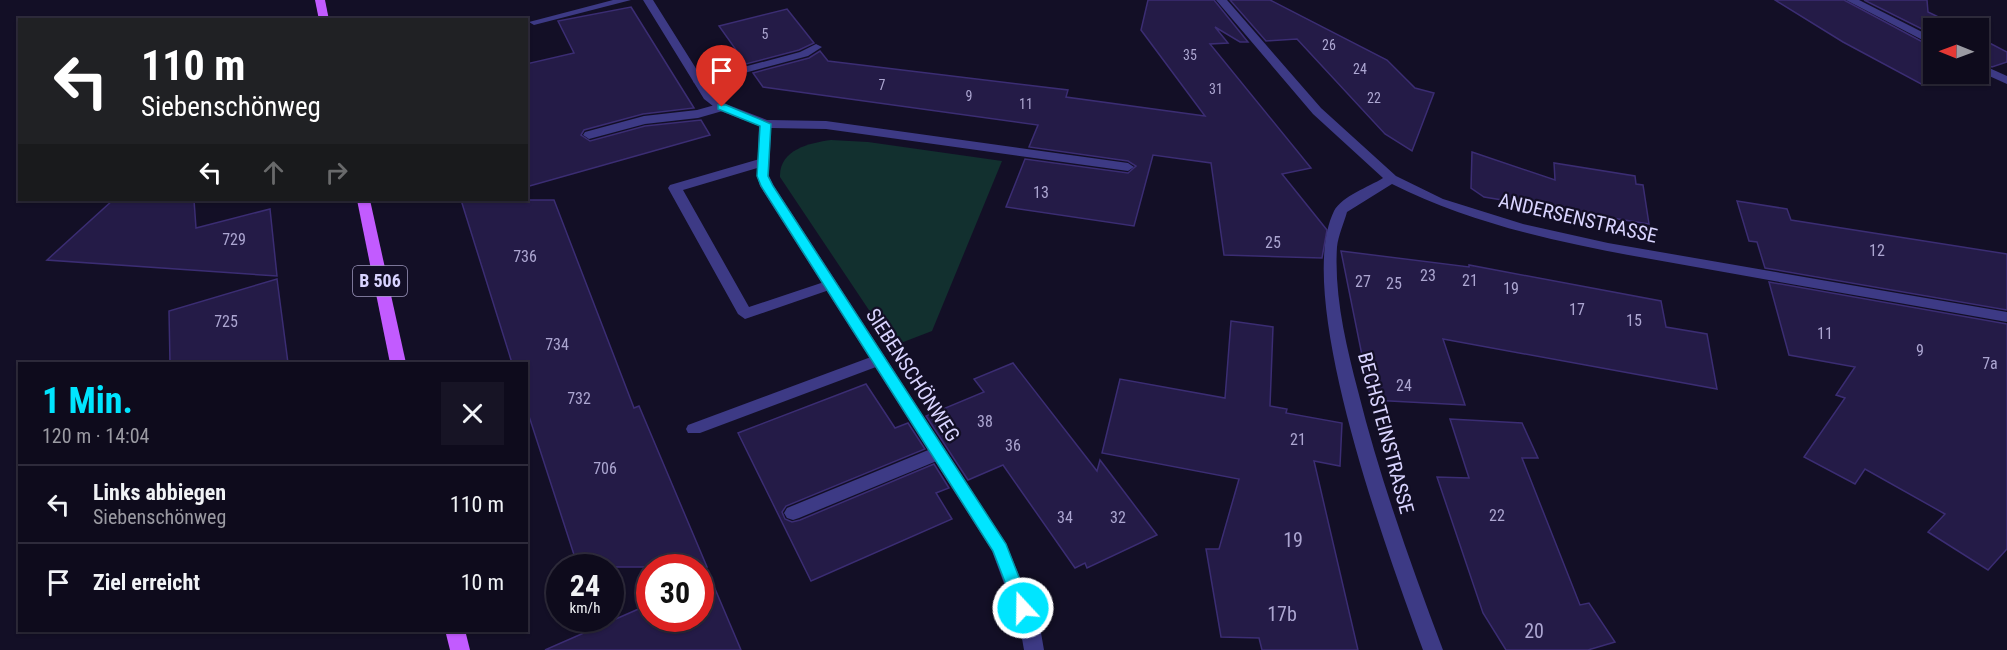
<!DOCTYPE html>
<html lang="de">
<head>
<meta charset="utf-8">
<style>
  :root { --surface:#0e0b1c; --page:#171425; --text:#f1f3f6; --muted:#9b9ba3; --line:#2e2b3b; --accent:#00e5ff }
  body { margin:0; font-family:"Roboto Condensed",sans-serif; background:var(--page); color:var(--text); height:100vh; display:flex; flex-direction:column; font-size:22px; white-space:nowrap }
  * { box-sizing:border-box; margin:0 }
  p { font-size:20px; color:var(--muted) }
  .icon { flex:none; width:33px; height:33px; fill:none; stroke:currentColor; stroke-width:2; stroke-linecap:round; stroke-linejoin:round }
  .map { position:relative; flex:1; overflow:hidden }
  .side { position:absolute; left:18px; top:362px; width:510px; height:270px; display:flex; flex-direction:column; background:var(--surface); border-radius:0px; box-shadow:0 2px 4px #0004,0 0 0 2px var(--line) }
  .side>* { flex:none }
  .top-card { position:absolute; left:18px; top:18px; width:510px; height:183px; border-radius:0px; box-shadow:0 2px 4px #0004,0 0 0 2px var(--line); background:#202124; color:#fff; overflow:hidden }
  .needle { width:39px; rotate:271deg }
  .fabs { position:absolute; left:1923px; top:18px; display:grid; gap:12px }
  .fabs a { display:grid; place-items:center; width:66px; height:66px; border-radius:0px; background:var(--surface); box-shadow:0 2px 4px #0004,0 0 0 2px var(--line); font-size:30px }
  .speed { position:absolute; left:546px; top:554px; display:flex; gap:12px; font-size:30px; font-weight:700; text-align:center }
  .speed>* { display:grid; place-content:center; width:78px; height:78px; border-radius:50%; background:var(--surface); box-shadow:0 2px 4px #0004,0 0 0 2px var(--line); line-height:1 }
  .speed small { font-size:15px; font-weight:400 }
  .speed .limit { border:9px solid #d22; background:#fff; color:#111 }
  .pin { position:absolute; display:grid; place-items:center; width:51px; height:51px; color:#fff; margin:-62px -26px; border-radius:50% 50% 50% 0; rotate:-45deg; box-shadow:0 0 6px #0007 }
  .pin .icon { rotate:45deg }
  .me { position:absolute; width:66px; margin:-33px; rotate:339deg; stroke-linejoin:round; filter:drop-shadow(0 0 4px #0008) }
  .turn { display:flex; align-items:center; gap:21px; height:126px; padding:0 24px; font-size:27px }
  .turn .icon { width:78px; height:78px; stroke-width:2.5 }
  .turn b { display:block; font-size:42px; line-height:51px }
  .lanes { display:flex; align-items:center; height:57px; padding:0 24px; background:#0003; justify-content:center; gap:30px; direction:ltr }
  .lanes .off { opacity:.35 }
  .round { display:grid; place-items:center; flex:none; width:63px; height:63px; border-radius:0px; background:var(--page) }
  .head { display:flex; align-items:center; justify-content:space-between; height:102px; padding:0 24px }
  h1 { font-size:36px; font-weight:700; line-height:45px; color:var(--accent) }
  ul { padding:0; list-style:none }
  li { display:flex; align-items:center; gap:18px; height:78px; padding:0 24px; border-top:2px solid var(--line) }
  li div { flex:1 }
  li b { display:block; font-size:22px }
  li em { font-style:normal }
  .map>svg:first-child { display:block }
  .green { fill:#12302f }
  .building { fill:#241b47; stroke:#3b2d73; stroke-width:1.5 }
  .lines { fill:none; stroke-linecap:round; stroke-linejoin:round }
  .service { fill:#3d3a85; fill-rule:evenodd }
  .minor { fill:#3d3a85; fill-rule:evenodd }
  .primary { fill:#c25bff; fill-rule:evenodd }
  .route { fill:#00e5ff; stroke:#0095a6; stroke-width:1.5 }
  .labels { text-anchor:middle; stroke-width:4.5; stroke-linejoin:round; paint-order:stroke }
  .far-number-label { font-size:14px; fill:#aca6d1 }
  .number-label { font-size:16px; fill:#aca6d1 }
  .shield { fill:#130f26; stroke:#9e99be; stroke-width:1.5 }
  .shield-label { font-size:18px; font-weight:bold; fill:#d9d4ff }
  .street-label { font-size:20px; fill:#d9d4ff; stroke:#130f26 }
  .near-number-label { font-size:20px; fill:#aca6d1 }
</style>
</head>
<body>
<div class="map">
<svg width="2007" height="650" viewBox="0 0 2007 650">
  <rect width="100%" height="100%" fill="#130f26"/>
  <path class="green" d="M831,140L868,142L1002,161L932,331L893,346L780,177C779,150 809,143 831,140Z"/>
  <g class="building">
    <polygon points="1148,0 1214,0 1248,42 1240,42 1215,27 1228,43 1210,44 1311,168 1282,174 1327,230 1322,258 1224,255 1211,163 1153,155 1134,226 1006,207 1025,159 1128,173 1136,166 1128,161 1029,147 1038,125 763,87 753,73 809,58 820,51 828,61 1068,90 1066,97 1205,116 1141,30"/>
    <polygon points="1230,0 1270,0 1387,60 1415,88 1434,93 1412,151 1385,134 1297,39 1266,41"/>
    <polygon points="1775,0 1844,0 1934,48 1934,74 1966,74 1923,85 1843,42"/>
    <polygon points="1864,0 1927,0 1928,12 1961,28 1934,28 1934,35"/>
    <polygon points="631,7 694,108 643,114 584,130 581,135 590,141 645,126 701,120 710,135 526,187 526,64 574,53 558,21"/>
    <polygon points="787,9 814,43 799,50 746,64 719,26"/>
    <polygon points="1978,37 2007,52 2007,62 1992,67 1978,61"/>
    <polygon points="1472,152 1555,180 1554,163 1635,176 1636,184 1643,185 1649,224 1484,197 1471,188"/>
    <polygon points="113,200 194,200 196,228 270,209 277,276 47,260"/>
    <polygon points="461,200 554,200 634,408 639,406 707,567 578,567 526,407 526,363 512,363"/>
    <polygon points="1737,201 1787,209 1791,220 2007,254 2007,310 1765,268 1757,242 1749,241"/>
    <polygon points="1341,251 1469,267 1469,265 1661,301 1666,327 1707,334 1717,389 1443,339 1465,405 1371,400"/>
    <polygon points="277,279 288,363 170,363 169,311"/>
    <polygon points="1769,282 2007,324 2007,549 1988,570 1928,532 1945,514 1865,469 1855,484 1804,457 1845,398 1836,395 1855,367 1789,355"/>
    <polygon points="1231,321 1273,327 1270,406 1287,409 1286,413 1342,423 1340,466 1314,461 1358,650 1262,650 1259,638 1221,637 1206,549 1219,549 1239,479 1102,453 1120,379 1225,398"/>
    <polygon points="1013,363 1097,471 1100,460 1157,535 1087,568 1085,563 1075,568 1003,465 968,480 926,416 984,392 974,379"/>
    <polygon points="866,384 895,428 908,423 925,449 786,506 782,512 785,519 792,522 800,520 934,464 949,488 936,493 952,519 811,581 738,433"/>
    <polygon points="1450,419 1522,423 1538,458 1522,458 1580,605 1589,603 1615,642 1588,650 1506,650 1483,613 1437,477 1469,478"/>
    <polygon points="710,577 741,650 545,650 650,604 650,618 700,618 700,581"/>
  </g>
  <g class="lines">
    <g class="service">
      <polygon points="613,0 631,0 534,25 529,22"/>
      <polygon points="816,44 822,47 808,56 699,85 693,82 695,80 800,52"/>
      <polygon points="722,103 726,104 726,110 698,118 645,124 589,139 583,135 585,132 644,116 697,110"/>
      <polygon points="763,158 767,159 767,165 683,190 749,307 830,280 837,285 835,288 745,319 738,314 668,188 670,185"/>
      <polygon points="879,354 884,356 887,360 884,364 700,433 688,433 686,429 688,425"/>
      <polygon points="938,446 944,448 946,453 944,458 799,518 793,520 787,518 784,513 787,508"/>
    </g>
    <g class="minor">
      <polygon points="643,0 653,0 712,94 726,104 767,120 826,121 1128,163 1134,167 1128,171 826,129 771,128 769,176 774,186 1006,543 1040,627 1044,650 1024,650 1020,627 992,551 760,186 757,176 759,126 718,110 704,99"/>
      <path d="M1216,0H1227L1321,108L1396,176L1443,199L1523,224L1608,243L2007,312V322C1907,304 1807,287 1707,269C1599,250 1490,233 1392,184L1347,212C1344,223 1338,236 1337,247C1334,295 1346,345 1358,391C1380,479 1411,565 1443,650H1423C1390,559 1292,297 1334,211C1342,196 1369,187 1383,178L1313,114Z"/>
      <polygon points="1846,0 1859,0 1934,38 1934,46"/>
      <polygon points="1978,63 2007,76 2007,84 1978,71"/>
    </g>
    <g class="primary">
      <polygon points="315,0 325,0 329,20 319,20"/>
      <polygon points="357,200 370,200 406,363 390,363"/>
      <polygon points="445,630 465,630 470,650 450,650"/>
    </g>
  </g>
  <polygon class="route" points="718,105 726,105 771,124 768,176 773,186 1006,544 1031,608 1029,613 1023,615 1017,613 993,551 761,186 757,176 760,126 718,109"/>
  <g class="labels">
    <g class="far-number-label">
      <text x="765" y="39">5</text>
      <text x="1329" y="50">26</text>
      <text x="1190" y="60">35</text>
      <text x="1360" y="74">24</text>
      <text x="882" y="90">7</text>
      <text x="1216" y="94">31</text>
      <text x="969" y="101">9</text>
      <text x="1374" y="103">22</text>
      <text x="1026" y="109">11</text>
    </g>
    <g class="number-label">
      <text x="1041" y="198">13</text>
      <text x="234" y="245">729</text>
      <text x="1273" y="248">25</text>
      <text x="1877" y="256">12</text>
      <text x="525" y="262">736</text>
      <text x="1428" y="281">23</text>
      <text x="1470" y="286">21</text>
      <text x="1363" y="287">27</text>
      <text x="1394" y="289">25</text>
      <text x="1511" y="294">19</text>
      <text x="1577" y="315">17</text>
      <text x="1634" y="326">15</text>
      <text x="226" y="327">725</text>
      <text x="1825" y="339">11</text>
      <text x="557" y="350">734</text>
      <text x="1920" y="356">9</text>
      <text x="1990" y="369">7a</text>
      <text x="1404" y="391">24</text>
      <text x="579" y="404">732</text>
      <text x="985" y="427">38</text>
      <text x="1298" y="445">21</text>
      <text x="1013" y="451">36</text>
      <text x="605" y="474">706</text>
      <text x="1497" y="521">22</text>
      <text x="1065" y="523">34</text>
      <text x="1118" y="523">32</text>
    </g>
    <rect class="shield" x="353" y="266" width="54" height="30" rx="4.5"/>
    <g class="shield-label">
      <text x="380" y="287">B 506</text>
    </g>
    <g class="street-label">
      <text transform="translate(1578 218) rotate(13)" y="7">ANDERSENSTRASSE</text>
      <text transform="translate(913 375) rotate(57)" y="7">SIEBENSCHÖNWEG</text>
      <text transform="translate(1386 433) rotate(75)" y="7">BECHSTEINSTRASSE</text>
    </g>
    <g class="near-number-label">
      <text x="1293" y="547">19</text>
      <text x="1282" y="621">17b</text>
      <text x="1534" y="638">20</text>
    </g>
  </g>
</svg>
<div class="fabs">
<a><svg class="needle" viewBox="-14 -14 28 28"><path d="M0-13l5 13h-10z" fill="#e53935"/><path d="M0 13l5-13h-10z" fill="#9b9ba3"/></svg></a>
</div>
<div class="speed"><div>24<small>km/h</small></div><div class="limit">30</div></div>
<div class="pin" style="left:722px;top:107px;background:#d93025"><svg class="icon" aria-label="arrive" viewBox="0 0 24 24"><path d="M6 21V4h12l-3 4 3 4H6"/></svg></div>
<svg class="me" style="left:1023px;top:608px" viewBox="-20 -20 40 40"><circle r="17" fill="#00e5ff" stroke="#fff" stroke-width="3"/><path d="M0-11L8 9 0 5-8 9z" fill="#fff"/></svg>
<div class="top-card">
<div class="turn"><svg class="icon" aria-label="left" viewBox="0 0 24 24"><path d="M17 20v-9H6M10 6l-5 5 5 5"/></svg><div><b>110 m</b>Siebenschönweg</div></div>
<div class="lanes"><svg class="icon" aria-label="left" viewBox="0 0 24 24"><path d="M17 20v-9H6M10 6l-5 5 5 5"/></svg><svg class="icon off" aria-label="ahead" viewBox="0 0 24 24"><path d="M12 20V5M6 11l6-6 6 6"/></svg><svg class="icon off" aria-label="right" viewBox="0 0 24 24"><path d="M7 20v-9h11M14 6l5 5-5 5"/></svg></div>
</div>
<section class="side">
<div class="head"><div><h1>1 Min.</h1><p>120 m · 14:04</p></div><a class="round"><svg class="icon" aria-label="close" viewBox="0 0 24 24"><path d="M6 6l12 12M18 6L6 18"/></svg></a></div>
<ul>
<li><svg class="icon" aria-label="left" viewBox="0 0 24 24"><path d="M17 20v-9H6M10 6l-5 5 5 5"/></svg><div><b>Links abbiegen</b><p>Siebenschönweg</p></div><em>110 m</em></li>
<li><svg class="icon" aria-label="arrive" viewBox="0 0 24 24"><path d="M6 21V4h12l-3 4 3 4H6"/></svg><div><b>Ziel erreicht</b></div><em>10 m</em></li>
</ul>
</section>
</div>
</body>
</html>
